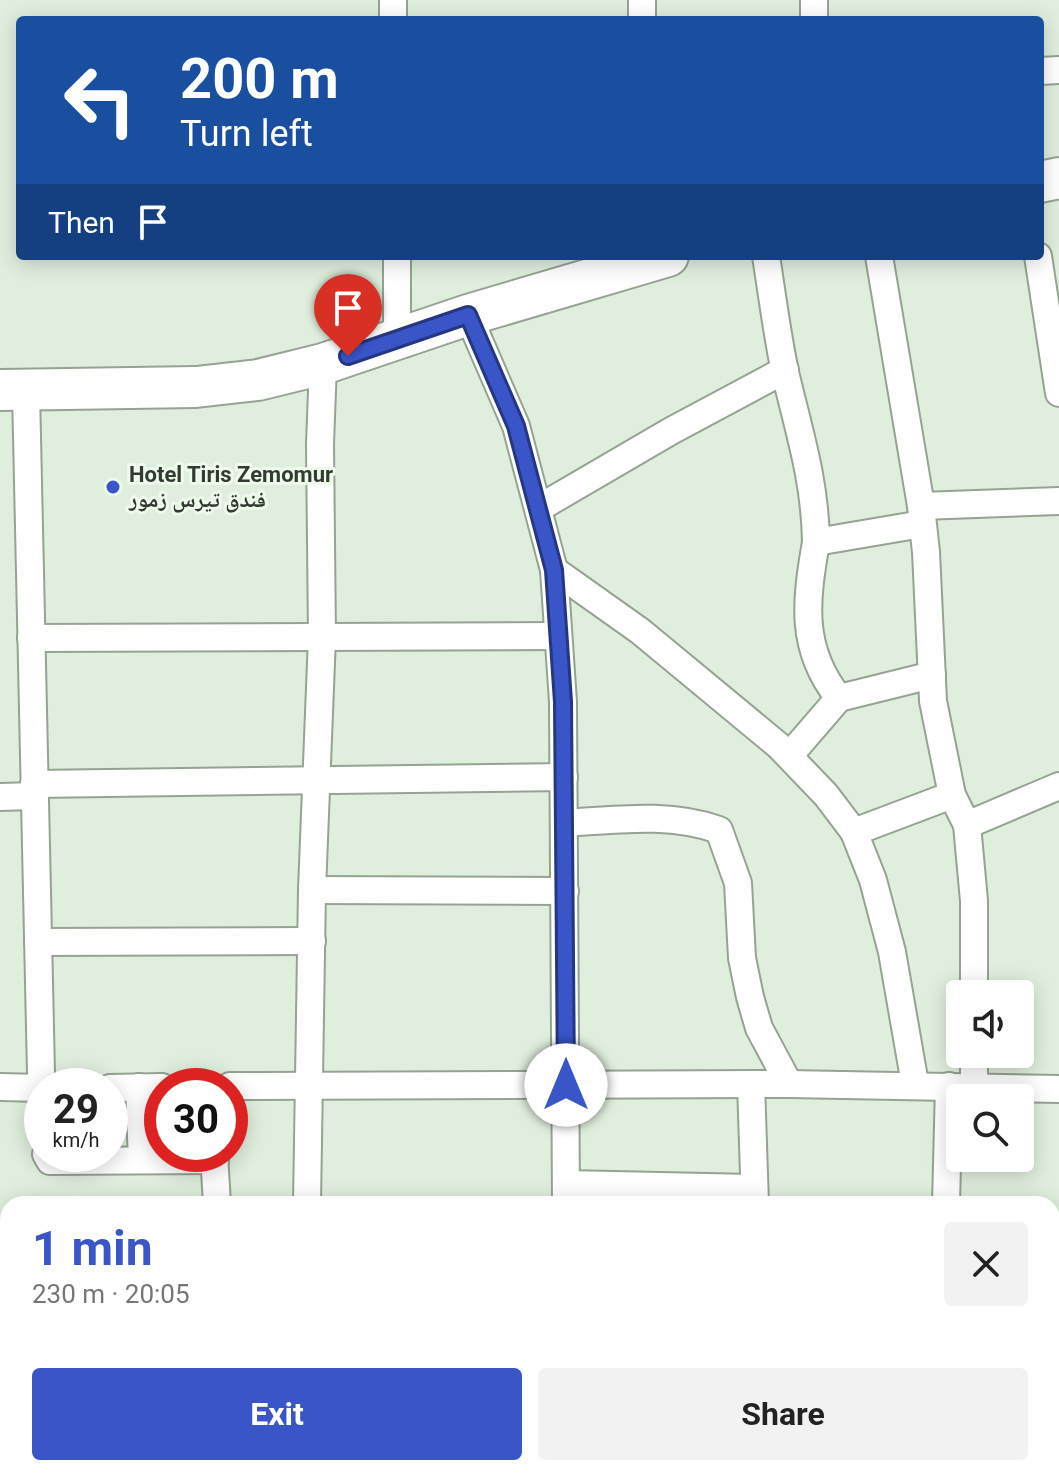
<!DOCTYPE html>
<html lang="en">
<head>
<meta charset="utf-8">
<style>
  :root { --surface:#fff; --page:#f2f2f2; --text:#222; --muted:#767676; --accent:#3955c7 }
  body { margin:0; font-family:Roboto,"Noto Naskh Arabic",sans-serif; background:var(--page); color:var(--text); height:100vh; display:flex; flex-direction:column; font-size:30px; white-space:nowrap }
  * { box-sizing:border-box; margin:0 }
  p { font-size:26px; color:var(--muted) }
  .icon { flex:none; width:44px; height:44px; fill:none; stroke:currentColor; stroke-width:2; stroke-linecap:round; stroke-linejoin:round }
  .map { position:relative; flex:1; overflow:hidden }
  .panel { position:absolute; left:0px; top:1196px; width:1060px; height:280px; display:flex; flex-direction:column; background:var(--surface); border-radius:24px 24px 0 0; box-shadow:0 4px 20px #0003 }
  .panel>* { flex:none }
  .hud { position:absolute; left:16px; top:16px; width:1028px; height:244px; border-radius:8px; box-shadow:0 4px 20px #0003; background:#1a4fa0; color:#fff; overflow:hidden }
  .tools { position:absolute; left:946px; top:980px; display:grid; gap:16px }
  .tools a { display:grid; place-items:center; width:88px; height:88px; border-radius:8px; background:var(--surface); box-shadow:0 4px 20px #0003; font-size:40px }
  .speed { position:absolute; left:24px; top:1068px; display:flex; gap:16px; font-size:40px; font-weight:700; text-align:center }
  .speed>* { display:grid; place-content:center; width:104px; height:104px; border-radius:50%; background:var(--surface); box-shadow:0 4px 20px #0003; line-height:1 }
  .speed small { font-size:20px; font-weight:400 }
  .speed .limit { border:12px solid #d22; background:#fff; color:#111 }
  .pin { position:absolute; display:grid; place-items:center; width:68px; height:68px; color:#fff; margin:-82px -34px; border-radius:50% 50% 50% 0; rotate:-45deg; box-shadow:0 0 8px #0007 }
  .pin .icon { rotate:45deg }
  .me { position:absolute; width:88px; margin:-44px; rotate:0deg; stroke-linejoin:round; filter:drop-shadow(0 0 6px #0008) }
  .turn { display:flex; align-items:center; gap:28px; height:168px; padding:0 32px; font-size:36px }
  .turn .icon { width:104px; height:104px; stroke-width:2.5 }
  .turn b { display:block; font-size:56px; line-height:68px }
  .then { display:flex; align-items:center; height:76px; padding:0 32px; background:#0003; gap:16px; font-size:30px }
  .round { display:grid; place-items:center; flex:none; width:84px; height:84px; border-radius:8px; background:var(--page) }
  .head { display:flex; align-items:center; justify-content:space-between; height:136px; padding:0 32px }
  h1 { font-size:48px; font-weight:700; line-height:60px; color:var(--accent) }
  .primary-button { display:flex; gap:16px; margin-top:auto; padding:16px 32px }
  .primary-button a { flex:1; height:92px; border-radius:8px; background:var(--accent); color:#fff; font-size:32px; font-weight:700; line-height:92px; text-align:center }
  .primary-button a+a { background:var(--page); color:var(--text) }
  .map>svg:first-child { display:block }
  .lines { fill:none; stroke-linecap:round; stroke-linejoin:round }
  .minor-casing { stroke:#95a392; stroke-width:30 }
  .highway-casing { stroke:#95a392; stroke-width:44 }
  .minor { stroke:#fff; stroke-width:26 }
  .highway { stroke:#fff; stroke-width:40 }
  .route-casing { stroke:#253781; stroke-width:20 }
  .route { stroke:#3955c7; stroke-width:14 }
  .poi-dot { fill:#3955c7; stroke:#edfcea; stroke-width:3 }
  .labels { text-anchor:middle; stroke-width:6; stroke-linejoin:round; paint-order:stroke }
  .poi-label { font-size:22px; font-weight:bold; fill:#343a33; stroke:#edfcea; text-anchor:start }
</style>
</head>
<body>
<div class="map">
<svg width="1059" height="1476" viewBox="0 0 1059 1476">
  <rect width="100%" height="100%" fill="#e0efdd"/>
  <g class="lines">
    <defs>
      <g id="minor">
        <polyline points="393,0 393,20"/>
        <polyline points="642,20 642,0"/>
        <polyline points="814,20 814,0"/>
        <polyline points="1040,71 1059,70"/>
        <polyline points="397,256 397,339"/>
        <path d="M766,256C772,294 777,334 785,372C799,432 815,479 816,542L922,524"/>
        <polyline points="879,256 921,506 926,552 933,701 952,795 967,825 974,901 974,994"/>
        <polyline points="1038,256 1059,393"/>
        <polyline points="468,315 516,426 554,570 563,702 566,1204"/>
        <polyline points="26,391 42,1119"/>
        <polyline points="921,506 1059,501"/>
        <polyline points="539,508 671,431 785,370"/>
        <polyline points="554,570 640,631 779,746 826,795 854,832 873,880 892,952 915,1084"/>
        <polyline points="31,638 558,636"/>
        <polyline points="839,698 932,675"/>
        <path d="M789,756L839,698C799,648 806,600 816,542"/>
        <polyline points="34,784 564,777"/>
        <polyline points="0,797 34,796"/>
        <path d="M564,823C616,820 669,812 719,830L738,883L742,958L750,997L759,1028L789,1084"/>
        <polyline points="967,825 1059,786"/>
        <polyline points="854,832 952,795"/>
        <polyline points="312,890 565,891"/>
        <polyline points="38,942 312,941"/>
        <polyline points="974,1054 974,1086"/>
        <polyline points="751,1084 755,1204"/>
        <polyline points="230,1086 789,1084 1059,1089"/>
        <polyline points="0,1087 42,1088"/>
        <polyline points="139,1087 142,1160"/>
        <polyline points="110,1088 162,1087"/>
        <polyline points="46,1154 50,1161 215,1160"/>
        <polyline points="214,1154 217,1204"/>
        <polyline points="566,1184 754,1188"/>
        <polyline points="307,1204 312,890 322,637 320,444 323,364"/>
        <polyline points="946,1204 949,1086"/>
        <polyline points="0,1248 8,1248"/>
        <polyline points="1052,1289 1059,1290"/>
        <polyline points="0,1444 8,1444"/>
        <polyline points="307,1468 308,1476"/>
        <polyline points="567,1468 567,1476"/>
        <polyline points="753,1468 753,1476"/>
        <polyline points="950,1468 950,1476"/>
      </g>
      <g id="highway">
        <polyline points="1040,182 1059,178"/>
        <polyline points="0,390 196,387 258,380 323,364 468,315 668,256"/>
      </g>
    </defs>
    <use href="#minor" class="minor-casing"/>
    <use href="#highway" class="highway-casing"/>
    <use href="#minor" class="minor"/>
    <use href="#highway" class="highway"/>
  </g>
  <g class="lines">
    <defs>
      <polyline id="route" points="348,356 468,315 516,426 554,570 563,702 566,1085"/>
    </defs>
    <use href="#route" class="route-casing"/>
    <use href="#route" class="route"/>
  </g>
  <circle class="poi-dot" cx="113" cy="487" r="8"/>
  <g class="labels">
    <g class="poi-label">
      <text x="129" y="482">Hotel Tiris Zemomur<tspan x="129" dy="25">فندق تيرس زمور</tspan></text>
    </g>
  </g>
</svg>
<div class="tools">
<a><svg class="icon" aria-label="sound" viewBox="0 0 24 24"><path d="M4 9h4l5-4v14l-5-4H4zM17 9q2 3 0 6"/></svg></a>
<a><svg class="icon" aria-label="search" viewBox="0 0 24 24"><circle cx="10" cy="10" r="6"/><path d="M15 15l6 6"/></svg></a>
</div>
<div class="speed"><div>29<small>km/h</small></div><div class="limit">30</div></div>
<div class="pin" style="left:348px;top:356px;background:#d93025"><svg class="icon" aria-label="arrive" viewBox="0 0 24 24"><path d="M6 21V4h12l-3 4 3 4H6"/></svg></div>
<svg class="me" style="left:566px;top:1085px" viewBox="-20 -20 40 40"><circle r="19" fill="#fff"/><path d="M0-13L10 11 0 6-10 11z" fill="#3955c7"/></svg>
<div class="hud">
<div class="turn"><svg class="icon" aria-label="left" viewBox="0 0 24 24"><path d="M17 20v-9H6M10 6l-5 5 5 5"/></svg><div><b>200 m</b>Turn left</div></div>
<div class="then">Then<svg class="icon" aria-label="arrive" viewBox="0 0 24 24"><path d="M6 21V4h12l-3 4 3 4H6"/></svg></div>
</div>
<section class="panel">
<div class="head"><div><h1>1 min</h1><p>230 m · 20:05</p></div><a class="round"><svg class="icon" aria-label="close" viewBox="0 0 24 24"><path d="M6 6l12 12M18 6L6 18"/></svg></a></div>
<div class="primary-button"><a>Exit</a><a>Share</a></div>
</section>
</div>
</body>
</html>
